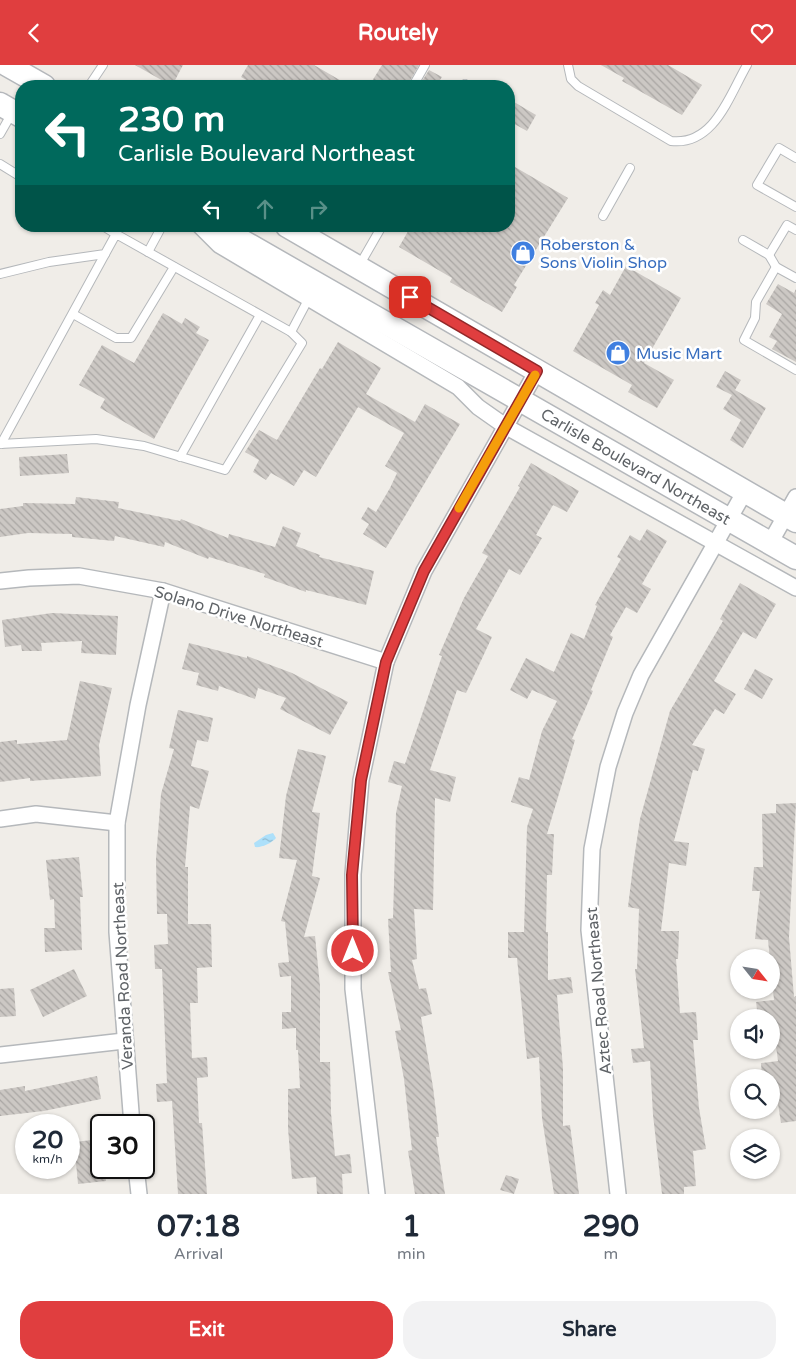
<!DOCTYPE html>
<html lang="en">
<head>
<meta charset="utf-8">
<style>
  :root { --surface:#fff; --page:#f2f2f3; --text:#1f2937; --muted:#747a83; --accent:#e03e3f }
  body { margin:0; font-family:"Varela Round",sans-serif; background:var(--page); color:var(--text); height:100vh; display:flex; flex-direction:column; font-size:19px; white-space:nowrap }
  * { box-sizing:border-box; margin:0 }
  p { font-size:16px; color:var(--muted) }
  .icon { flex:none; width:28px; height:28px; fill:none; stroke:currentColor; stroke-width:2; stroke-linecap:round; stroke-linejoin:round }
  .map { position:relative; height:1129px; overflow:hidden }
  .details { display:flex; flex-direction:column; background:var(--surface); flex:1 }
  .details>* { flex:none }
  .top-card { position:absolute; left:15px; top:15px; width:500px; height:152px; border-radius:20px; box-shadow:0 1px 4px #0004; background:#00695c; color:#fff; overflow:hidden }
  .needle { width:32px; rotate:120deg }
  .controls { position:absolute; left:730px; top:884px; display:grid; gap:10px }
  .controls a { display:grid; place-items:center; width:50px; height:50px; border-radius:50%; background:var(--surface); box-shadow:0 1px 4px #0004; font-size:25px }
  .speed { position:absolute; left:15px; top:1049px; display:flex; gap:10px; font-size:25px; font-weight:700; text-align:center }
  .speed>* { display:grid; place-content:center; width:65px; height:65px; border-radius:50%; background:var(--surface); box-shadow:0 1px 4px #0004; line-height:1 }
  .speed small { font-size:12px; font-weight:400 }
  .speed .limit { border:2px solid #111; border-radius:8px; background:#fff; color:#111 }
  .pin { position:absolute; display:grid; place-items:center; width:42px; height:42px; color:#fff; margin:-21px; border-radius:10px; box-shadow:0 2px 8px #0006 }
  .me { position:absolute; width:55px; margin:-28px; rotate:0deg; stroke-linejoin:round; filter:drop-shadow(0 0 4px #0008) }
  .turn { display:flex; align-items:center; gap:18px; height:105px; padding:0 20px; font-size:22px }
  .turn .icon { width:65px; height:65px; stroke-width:2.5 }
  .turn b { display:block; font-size:35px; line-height:42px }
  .lanes { display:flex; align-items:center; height:48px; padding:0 20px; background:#0003; justify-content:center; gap:25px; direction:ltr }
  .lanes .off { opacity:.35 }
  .eta { display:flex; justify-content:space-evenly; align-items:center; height:85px; text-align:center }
  .eta b { font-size:30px; font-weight:800; line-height:35px }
  .action { display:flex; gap:10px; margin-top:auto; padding:10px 20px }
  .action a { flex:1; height:58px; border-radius:20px; background:var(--accent); color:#fff; font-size:20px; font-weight:800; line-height:58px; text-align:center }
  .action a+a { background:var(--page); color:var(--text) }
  header { display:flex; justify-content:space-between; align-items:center; height:65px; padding:0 20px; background:var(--accent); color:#fff; font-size:22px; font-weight:800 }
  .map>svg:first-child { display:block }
  .water { fill:url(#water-ripples) }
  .building { fill:url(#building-back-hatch) }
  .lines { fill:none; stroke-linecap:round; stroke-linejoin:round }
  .service-casing { stroke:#b5b8bb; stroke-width:10 }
  .minor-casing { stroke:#b5b8bb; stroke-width:18 }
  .secondary-casing { stroke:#b4b7bb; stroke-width:25 }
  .service { stroke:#fff; stroke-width:8 }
  .minor { stroke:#fff; stroke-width:15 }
  .secondary { stroke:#fff; stroke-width:22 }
  .route-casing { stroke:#922829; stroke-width:12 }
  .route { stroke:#e03e3f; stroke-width:9 }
  .slow { stroke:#f59e0b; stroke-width:9 }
  .labels { text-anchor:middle; stroke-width:5; stroke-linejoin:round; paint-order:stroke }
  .shop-label { font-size:16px; fill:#366cbe; stroke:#fff; text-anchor:start }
  .street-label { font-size:16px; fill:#5f6367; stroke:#fff }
</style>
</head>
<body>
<header><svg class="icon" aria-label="back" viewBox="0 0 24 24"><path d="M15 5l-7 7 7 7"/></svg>Routely<svg class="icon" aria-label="heart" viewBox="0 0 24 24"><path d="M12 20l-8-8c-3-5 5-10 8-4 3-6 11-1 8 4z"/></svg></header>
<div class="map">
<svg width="796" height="1129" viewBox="0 0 796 1129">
  <defs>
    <pattern id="water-ripples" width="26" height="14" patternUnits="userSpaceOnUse" patternTransform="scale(1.25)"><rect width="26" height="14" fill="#ade0fa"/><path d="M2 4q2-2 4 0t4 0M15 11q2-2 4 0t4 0" fill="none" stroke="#90b9ce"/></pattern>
    <pattern id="building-back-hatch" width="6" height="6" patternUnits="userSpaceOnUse" patternTransform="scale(1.25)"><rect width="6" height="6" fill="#ccc8c4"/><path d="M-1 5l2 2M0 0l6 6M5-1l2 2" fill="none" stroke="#a9a6a3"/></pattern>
  </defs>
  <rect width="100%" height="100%" fill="#f0ede8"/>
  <path class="water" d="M273,768L276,773C272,778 261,783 255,782L254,778L266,770Z"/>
  <g class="building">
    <polygon points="135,0 183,0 172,21"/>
    <polygon points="248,0 314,0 350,21 257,21 241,12"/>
    <polygon points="382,0 419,0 407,21 369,21"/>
    <polygon points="601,0 668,0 702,20 682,50 622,16 624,13"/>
    <polygon points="429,5 442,12 436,21 419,21"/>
    <polygon points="509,34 536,50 527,66 509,56"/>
    <polygon points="515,102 568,133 514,220 517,222 502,247 450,217 452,213 399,182 411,161 509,161 509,113"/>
    <polygon points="626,201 681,233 644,298 674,315 657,343 628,327 632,320 573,286 599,240 595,238 603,225 610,230"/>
    <polygon points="778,219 794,228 796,224 796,297 772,284 777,276 769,272 782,249 766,239"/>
    <polygon points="163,248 182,259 185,253 200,262 196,268 209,275 154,374 100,343 105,334 79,320 102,280 134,298"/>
    <polygon points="338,277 381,303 366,329 415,357 425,339 460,359 386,483 363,469 369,459 361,454 368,442 376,447 390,423 397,408 385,401 404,368 358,342 316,412 304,405 294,421 271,408 266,415 253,407 259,395 245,387 259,365 277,375 320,303 322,304"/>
    <polygon points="725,306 741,315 735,325 766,343 743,383 730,375 741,355 723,344 732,330 716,322"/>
    <polygon points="67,389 69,408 20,411 19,392"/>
    <polygon points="531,398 579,426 567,447 553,440 536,470 542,473 520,510 509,504 476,564 492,572 466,628 457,625 430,705 456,712 450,737 435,733 433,845 414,844 417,894 412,895 419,924 426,923 432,949 421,952 433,1022 439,1072 436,1072 445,1129 415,1129 408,1086 412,1085 404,1014 395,966 401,965 388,907 391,907 388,854 393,853 396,748 402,721 388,717 394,696 405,699 442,591 439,590 464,533 488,491 482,488 520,422 518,421"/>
    <polygon points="76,432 119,437 118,443 180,456 181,454 228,473 229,469 275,482 283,461 301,468 296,481 320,490 319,492 374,506 366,540 306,525 306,527 264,512 265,509 209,492 208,494 165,477 164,482 115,471 114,476 72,472 72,469 28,468 0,472 0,444 23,441 23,438 75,439"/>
    <polygon points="647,464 667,476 642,519 651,524 637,548 626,542 610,570 613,572 591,625 593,626 572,674 575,675 547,769 554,769 552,810 547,810 546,867 548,867 548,915 571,912 573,928 557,930 563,1003 563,1061 570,1060 579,1129 554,1129 542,1053 539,992 527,994 517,893 508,893 508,867 524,867 527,762 533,744 511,737 519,712 529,715 542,666 557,636 532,625 527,634 510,625 526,593 554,607 571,568 584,574 597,541 595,540 621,494 617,492 630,470 640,476"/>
    <polygon points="740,518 776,539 756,574 743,567 714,616 736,629 724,649 715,644 692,680 705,684 698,706 693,705 674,776 689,778 686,801 669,798 661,866 679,866 678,894 676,894 680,948 696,947 698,975 693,975 699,1043 706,1084 693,1086 696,1121 684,1122 684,1129 662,1129 653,1050 650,996 633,998 631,984 644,983 635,904 637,904 639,844 628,842 633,801 640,754 670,646 723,556 720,554"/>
    <polygon points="52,548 118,551 116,590 81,588 82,576 41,578 42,586 22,586 21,580 5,582 2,555"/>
    <polygon points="189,578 247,593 247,591 292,608 348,637 330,670 280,644 286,633 258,623 255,634 219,621 218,626 196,620 199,608 182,604"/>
    <polygon points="755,604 773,614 762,634 744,624"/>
    <polygon points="80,616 112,623 99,680 101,711 30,716 30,713 0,717 0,677 17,675 17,679 67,675"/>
    <polygon points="178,645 213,653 208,677 197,675 191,701 209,706 199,744 190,741 185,802 188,802 188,859 211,859 212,902 197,903 198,938 190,938 192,993 207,992 208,1012 197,1013 199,1058 202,1058 207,1129 178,1129 172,1036 157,1037 156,1019 167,1018 162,904 155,904 154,880 168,879 167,849 157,849 156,794 161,729 174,684 169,683"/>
    <polygon points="298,684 326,691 312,747 320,748 312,811 320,813 304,872 315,871 320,921 320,997 330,997 331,1048 335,1091 350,1089 352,1108 342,1109 343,1129 317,1129 316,1112 292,1114 288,1063 288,1024 300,1023 298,985 296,985 296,963 282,964 282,947 291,947 291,911 280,912 278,898 289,897 285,857 281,856 297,795 279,793 286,731"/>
    <polygon points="796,738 789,872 794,932 796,931 796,1056 781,1058 776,1026 771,1026 771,1012 762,1012 761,998 778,996 772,952 758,952 756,937 774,935 768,875 755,874 760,826 752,826 754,802 763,802 762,749 776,748 776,739"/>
    <polygon points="79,792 83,832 80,832 82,885 45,887 44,863 55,863 54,834 50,835 46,795"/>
    <polygon points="74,904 87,931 43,952 30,925"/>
    <polygon points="14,923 16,951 0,952 0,924"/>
    <polygon points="97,1011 101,1034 44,1046 0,1051 0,1025 25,1021 25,1026"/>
    <polygon points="101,1074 101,1102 104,1102 106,1116 78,1119 74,1077"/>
    <polygon points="506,1110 519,1114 514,1129 500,1125"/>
  </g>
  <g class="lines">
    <defs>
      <g id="service">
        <path d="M568,0L571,14L578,21L671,76C714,81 729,31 747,0"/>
        <polyline points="89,21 103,0"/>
        <polyline points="413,21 425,0"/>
        <polyline points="463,21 465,19"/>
        <polyline points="0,69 12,48"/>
        <polyline points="796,93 779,83 757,120 796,142"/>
        <polyline points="0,99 21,112"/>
        <polyline points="603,151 630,103"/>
        <polyline points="103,161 116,169"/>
        <polyline points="743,175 769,190 776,202"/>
        <polyline points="148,187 162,161"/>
        <polyline points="769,190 787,160 796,165"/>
        <polyline points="359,201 382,161"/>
        <polyline points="0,209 49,197 105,189 116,169 291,267 302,278 225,405 144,381 96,374 0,379"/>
        <polyline points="796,213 776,202 756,237 755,253 744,275 796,305"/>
        <polyline points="73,249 116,273 131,273 174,202"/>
        <polyline points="291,267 310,231"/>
        <polyline points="1,379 105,189"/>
        <polyline points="180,392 260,250"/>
      </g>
      <g id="minor">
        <polyline points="200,161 219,180 458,322 478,342 505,361 796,523"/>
        <polyline points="770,478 796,432"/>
        <polyline points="0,516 29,513 79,511 163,526 386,597"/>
        <polyline points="0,754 36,749 117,758"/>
        <polyline points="0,990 124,976"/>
        <polyline points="132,1060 117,867 117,758 138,640 163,526"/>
        <polyline points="136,1102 139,1129"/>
        <polyline points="377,1129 353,924 353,809 361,715 386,597 424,506 537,306"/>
        <polyline points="618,1129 589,865 592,784 608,702 625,648 641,610 745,426"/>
      </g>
      <g id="secondary">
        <polyline points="7,0 44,21"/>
        <polyline points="0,39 21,51"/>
        <polyline points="216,161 796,493"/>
        <polyline points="287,161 796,456"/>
      </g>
    </defs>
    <use href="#service" class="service-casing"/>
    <use href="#minor" class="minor-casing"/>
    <use href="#secondary" class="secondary-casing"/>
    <use href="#service" class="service"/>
    <use href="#minor" class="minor"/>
    <use href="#secondary" class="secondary"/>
  </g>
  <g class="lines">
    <defs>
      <polyline id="route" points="353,886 352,810 361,715 386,597 424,506 537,306 410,232"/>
    </defs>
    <use href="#route" class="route-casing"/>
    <use href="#route" class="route"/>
    <polyline class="slow" points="459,443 535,310"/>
  </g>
  <defs>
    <symbol id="shop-disc" viewBox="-11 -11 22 22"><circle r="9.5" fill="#3f7fe0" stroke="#fff"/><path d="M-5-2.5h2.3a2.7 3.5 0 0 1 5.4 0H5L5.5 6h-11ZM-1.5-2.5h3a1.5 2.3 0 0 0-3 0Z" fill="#fff"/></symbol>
  </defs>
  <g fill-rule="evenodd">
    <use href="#shop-disc" x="509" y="174" width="28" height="28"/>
    <use href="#shop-disc" x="604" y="274" width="28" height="28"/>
  </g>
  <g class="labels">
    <g class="shop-label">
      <text x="540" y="185">Roberston &amp;<tspan x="540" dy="18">Sons Violin Shop</tspan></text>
      <text x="636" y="294">Music Mart</text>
    </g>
    <g class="street-label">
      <text transform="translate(636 401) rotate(30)" y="6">Carlisle Boulevard Northeast</text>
      <text transform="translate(239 551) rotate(17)" y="6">Solano Drive Northeast</text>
      <text transform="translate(122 911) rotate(-93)" y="6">Veranda Road Northeast</text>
      <text transform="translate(598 926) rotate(-95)" y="6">Aztec Road Northeast</text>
    </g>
  </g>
</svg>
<div class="controls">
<a><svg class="needle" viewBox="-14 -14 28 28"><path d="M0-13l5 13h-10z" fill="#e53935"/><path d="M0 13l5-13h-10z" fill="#747a83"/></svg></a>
<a><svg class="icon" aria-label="sound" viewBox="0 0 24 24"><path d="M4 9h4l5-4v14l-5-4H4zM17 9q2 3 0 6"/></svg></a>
<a><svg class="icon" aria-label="search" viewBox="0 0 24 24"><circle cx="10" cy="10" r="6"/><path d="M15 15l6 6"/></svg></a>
<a><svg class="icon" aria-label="layers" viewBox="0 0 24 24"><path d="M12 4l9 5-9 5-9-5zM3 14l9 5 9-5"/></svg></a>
</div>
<div class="speed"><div>20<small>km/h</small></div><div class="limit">30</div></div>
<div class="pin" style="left:410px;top:232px;background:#d93025"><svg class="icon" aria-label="arrive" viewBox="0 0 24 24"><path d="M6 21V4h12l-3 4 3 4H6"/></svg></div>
<svg class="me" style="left:353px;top:886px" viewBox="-20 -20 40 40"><circle r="17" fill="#e03e3f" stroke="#fff" stroke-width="3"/><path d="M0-11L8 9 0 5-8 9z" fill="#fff"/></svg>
<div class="top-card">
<div class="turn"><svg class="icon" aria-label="left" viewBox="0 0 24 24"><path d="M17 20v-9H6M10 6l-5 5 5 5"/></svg><div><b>230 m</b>Carlisle Boulevard Northeast</div></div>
<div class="lanes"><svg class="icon" aria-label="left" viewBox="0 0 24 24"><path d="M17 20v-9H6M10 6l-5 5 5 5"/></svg><svg class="icon off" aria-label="ahead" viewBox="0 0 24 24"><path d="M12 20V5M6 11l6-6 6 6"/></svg><svg class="icon off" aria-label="right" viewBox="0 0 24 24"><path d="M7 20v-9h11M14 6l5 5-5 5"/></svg></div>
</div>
</div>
<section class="details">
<div class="eta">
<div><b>07:18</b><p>Arrival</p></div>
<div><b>1</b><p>min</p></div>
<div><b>290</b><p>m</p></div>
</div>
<div class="action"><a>Exit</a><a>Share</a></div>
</section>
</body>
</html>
